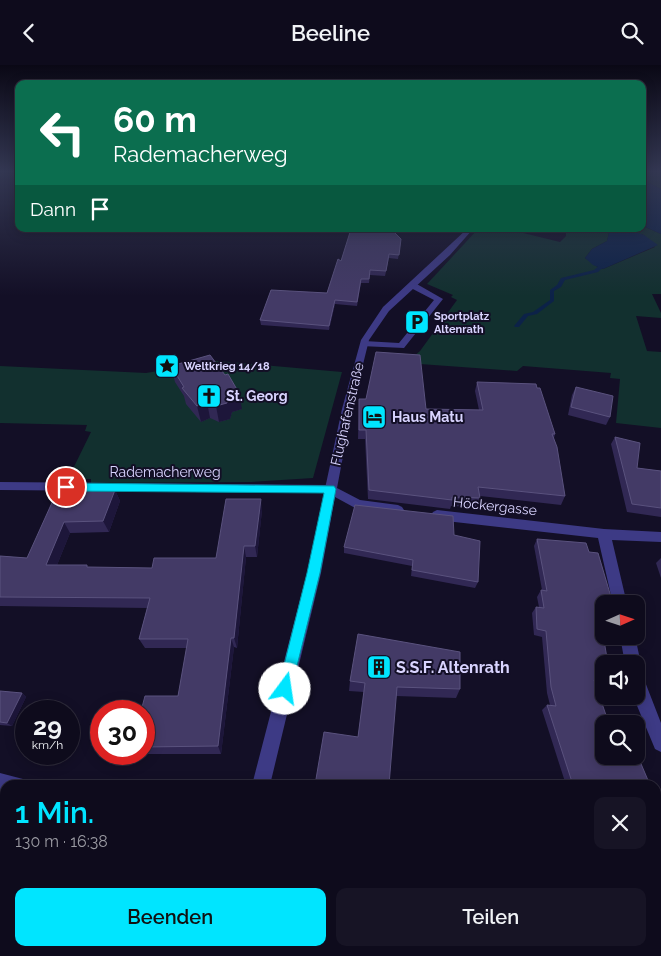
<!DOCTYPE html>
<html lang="de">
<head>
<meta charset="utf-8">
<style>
  :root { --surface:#0e0b1c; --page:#171425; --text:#f1f3f6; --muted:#9b9ba3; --line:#2e2b3b; --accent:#00e5ff }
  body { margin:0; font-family:Raleway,sans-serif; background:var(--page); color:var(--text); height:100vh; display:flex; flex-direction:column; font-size:19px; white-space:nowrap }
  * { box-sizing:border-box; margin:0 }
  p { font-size:16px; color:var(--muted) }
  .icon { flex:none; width:28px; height:28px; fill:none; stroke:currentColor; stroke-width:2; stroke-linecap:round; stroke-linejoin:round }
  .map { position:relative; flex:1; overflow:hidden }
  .drawer { position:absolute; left:0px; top:715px; width:661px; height:176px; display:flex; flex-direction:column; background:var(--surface); border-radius:15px 15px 0 0; box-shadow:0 2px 12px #0003,0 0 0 1px var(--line) }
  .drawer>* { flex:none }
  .banner { position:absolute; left:15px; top:15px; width:631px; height:152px; border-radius:10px; box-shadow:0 2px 12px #0003,0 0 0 1px var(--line); background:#0b6e4f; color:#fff; overflow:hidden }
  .needle { width:32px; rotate:87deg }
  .tools { position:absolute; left:595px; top:530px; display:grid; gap:10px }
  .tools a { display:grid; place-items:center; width:50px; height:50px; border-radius:10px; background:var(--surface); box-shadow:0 2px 12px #0003,0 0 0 1px var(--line); font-size:25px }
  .speed { position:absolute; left:15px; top:635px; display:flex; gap:10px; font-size:25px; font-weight:700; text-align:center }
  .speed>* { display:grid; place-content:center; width:65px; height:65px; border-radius:50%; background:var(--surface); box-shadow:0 2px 12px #0003,0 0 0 1px var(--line); line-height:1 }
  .speed small { font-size:12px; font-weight:400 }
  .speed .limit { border:8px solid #d22; background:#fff; color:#111 }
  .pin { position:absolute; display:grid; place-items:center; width:42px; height:42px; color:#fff; margin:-21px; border:2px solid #fff; border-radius:50%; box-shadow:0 1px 5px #0007 }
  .me { position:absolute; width:55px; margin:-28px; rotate:14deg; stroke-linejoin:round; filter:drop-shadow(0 0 4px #0008) }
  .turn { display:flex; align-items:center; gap:18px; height:105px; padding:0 15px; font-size:22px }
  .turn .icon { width:65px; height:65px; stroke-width:2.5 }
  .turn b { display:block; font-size:35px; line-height:42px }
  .then { display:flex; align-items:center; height:48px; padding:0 15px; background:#0003; gap:10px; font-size:19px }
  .round { display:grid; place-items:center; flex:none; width:52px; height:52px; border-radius:10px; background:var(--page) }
  .overview { display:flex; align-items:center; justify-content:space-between; height:85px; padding:0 15px }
  h1 { font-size:30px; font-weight:600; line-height:38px; color:var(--accent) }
  .action { display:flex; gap:10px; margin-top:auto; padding:10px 15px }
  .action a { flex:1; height:58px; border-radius:10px; background:var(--accent); color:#111; font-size:20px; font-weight:600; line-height:58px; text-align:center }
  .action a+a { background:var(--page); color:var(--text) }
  header { display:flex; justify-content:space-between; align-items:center; height:65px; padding:0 15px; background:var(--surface); font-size:22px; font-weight:600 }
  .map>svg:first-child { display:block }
  .green { fill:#12302f; fill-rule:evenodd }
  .water { fill:#0c2248 }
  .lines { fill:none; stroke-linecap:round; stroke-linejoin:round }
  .stream { fill:#0c2248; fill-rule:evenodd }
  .service { fill:#3d3a85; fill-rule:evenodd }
  .minor { fill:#3d3a85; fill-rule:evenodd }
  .wall { fill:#312854 }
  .shaded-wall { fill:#1d163a }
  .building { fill:#433a66; stroke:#5a527e }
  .route { fill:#00e5ff; stroke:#0095a6 }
  .labels { text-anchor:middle; stroke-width:4; stroke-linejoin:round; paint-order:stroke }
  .far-poi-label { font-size:11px; font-weight:bold; fill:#d9d4ff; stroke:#130f26; text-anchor:start }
  .poi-label { font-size:14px; font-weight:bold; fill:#d9d4ff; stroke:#130f26; text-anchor:start }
  .street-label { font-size:14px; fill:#d9d4ff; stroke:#130f26 }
  .near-poi-label { font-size:16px; font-weight:bold; fill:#d9d4ff; stroke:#130f26; text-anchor:start }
</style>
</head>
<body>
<header><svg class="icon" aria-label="back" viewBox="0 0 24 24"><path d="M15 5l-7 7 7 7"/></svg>Beeline<svg class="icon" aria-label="search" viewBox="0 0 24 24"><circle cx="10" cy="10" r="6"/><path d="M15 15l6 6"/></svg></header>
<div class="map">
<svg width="661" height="891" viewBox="0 0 661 891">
  <rect width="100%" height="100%" fill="#130f26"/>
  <g class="green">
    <polygon points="643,106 661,106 661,124 643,115"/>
    <path d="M643,161L661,169V229H652L661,248V253L636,251L647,286L661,287V363L616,358L620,314L610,313L611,308L523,301L517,306L406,298L420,286L457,235L451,232L453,230L427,219L478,164H507L560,177L566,171V164H642ZM625,166L644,170L655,182L603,204L599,203L585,193L592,184L607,176L609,168Z"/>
    <polygon points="218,296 342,307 313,413 251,417 91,418 91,414 68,414 91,367 85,366 87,360 0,358 0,301 146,308"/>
  </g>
  <g class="water">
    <polygon points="643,115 661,124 661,169 643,161"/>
    <polygon points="629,165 644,170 658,180 603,204 593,200 585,193 592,184 607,176 609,168"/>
  </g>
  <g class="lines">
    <polygon class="stream" points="604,197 608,198 598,207 565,215 561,222 554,226 554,236 537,249 528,251 519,262 515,262 514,261 524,249 533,247 550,235 550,225 557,220 561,213 594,205"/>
    <g class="service">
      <polygon points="409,218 415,218 443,234 404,283 361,281 361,277 364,276 399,278 434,235 409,222"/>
      <polygon points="0,417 330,420 336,424 330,428 0,425"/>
    </g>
    <g class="minor">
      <polygon points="467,164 473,164 450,190 389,246 369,275 352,344 337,423 360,435 398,440 402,442 404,445 402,448 398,450 357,444 335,432 321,508 270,720 252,720 307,508 342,344 361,275 383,242"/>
      <polygon points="437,445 604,464 661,467 661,477 612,475 627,539 613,539 598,473 437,455 433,453 431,450 433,447"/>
      <polygon points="620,571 635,571 641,599 639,604 636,605 636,599 625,599"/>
      <polygon points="636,606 642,609 661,658 661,687 655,684 633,631 636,631"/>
      <polygon points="0,708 23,714 26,720 5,720 5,727 0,726"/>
      <rect x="230" y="886" width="22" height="5"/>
    </g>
  </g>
  <g class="wall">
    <polygon points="401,174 398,194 389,193 385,211 370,210 369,218 361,218 357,241 335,239 329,265 261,260 260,255 327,228 341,196"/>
    <polygon points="171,301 242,344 232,347 230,354 219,357 210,353 201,357 186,339 184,331 175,317"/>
    <polygon points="477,317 555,369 554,373 565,431 561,440 480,431 480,433 477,442 451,441 450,444 368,434 365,374 358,374 359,334 426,344 479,345 475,326"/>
    <polygon points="576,322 610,352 606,360 568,350 572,330"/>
    <polygon points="615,372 637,403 661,406 661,452 627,447 611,379"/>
    <polygon points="115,425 120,436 109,467 70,468 57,500 88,502 152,503 216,493 262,445 257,492 246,492 237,583 234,582 221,689 140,689 144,689 144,646 178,631 187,583 145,583 139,574 147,543 0,541 0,491 27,493 65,435"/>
    <polygon points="454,470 478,517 475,523 411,511 412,501 344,488 344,482"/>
    <polygon points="537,474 589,487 611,532 606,539 604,539 604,543 601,547 600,547 604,599 604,624 596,622 604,659 650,720 566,720 542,645 547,640 550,640 547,628 542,572 534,570 532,548 536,542 539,542 537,532 541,525 542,525 534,481"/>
    <polygon points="661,493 661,513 656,498"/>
    <polygon points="350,616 460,624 456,633 396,631 358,672 364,627 349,626"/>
    <polygon points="0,626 22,628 26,632 12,661 0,660"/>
  </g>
  <g class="shaded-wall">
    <polygon points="335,235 335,239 329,265 329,261"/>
    <polygon points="239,328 242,344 232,347 230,354 219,357 216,341 229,330"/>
    <polygon points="207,337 210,353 201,357 197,341"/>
    <polygon points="115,425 120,436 109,467 103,456"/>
    <polygon points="261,434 262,445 257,492 255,481"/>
    <polygon points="64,457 70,468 53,510 46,500"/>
    <polygon points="244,481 246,492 237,583 234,573"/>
    <polygon points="231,573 234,582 221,689 218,681"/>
    <polygon points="22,628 26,632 12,661 7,658"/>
    <polygon points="137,886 142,886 141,891 137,891"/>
    <polygon points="196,886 200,886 199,891 196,891"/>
  </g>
  <g class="building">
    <polygon points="351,164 391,164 401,174 399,190 389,189 386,206 370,205 369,214 361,214 357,237 335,235 329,261 260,255 271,225 327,228 338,194 341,196"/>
    <polygon points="376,287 420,290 426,344 483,345 477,317 536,319 537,323 540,323 555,369 552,369 557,382 565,431 478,422 480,433 452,432 452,435 369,425 366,365 359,365 359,334 366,334"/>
    <polygon points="210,290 225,310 228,309 239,328 229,330 227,338 216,341 207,337 197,341 182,323 184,322 171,301"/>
    <polygon points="576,322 613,331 610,352 571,342"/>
    <polygon points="615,372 640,378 637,403 661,406 661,443 632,439"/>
    <polygon points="69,425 115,425 103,456 64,457 46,500 87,500 87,502 152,503 154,493 216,493 226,434 261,434 255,481 244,481 234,573 231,573 218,681 144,682 144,646 141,646 145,631 178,631 188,574 139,574 150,533 0,532 0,491 27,493 55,431 65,435"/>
    <polygon points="355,440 453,451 454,470 480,476 478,517 412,505 413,495 344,482"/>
    <polygon points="537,474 586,478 589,487 598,488 611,532 603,532 605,539 604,539 604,541 598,540 608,599 604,599 604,617 594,615 609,659 604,659 604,691 636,691 636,687 650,720 573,720 547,640 556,641 551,622 546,566 537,564 536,542 544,543 541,525 547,526"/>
    <polygon points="358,569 460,587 460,624 397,622 389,720 315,720 324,667 358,672 365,618 350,616"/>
    <polygon points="0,626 22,628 7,658 0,657"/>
    <polygon points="0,759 5,760 5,843 0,842"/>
    <polygon points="660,782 661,784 661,865 656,865 656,783"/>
    <polygon points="0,873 5,873 5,886 137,886 137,891 0,891"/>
    <polygon points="186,886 196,886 196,891 158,891"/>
    <rect x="309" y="886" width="90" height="5"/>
  </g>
  <linearGradient id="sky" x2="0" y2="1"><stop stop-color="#0a0815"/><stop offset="0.46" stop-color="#333752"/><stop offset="1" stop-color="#333752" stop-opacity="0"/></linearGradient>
  <rect width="661" height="231" fill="url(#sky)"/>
  <polygon class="route" points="66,418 334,421 336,424 320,508 290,629 285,631 280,629 278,624 307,508 324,428 66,426 60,422"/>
  <defs>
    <symbol id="parking-square" viewBox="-11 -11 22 22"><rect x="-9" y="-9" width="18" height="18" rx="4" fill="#00e5ff" stroke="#130f26"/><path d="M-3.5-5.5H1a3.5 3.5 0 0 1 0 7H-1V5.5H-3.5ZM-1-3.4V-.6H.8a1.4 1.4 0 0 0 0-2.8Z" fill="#111"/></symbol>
    <symbol id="sight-square" viewBox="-11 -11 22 22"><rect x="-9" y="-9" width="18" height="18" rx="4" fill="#00e5ff" stroke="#130f26"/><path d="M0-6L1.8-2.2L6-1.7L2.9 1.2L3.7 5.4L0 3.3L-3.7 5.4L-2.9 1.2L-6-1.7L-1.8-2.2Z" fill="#111"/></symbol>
    <symbol id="church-square" viewBox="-11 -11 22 22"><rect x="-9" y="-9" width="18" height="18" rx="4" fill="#00e5ff" stroke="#130f26"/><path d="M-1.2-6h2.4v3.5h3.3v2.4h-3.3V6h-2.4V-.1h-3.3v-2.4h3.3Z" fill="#111"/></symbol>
    <symbol id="hotel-square" viewBox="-11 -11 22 22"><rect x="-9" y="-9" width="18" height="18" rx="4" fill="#00e5ff" stroke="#130f26"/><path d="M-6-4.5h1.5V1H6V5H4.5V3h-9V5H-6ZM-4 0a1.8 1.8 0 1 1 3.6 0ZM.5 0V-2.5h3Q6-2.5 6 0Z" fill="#111"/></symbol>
    <symbol id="building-square" viewBox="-11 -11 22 22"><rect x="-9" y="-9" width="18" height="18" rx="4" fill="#00e5ff" stroke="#130f26"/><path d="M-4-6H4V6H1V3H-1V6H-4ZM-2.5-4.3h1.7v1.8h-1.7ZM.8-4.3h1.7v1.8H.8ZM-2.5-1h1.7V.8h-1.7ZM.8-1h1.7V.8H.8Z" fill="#111"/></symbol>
  </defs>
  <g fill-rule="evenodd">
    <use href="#parking-square" x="403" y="243" width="28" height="28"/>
    <use href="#sight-square" x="153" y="287" width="28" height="28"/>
    <use href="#church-square" x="195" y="317" width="28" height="28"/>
    <use href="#hotel-square" x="360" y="338" width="28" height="28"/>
    <use href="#building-square" x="365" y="588" width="28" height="28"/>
  </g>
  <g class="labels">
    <g class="far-poi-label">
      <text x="434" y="255">Sportplatz<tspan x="434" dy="13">Altenrath</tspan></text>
      <text x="184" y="305">Weltkrieg 14/18</text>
    </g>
    <g class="poi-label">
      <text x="226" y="336">St. Georg</text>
      <text x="392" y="357">Haus Matu</text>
    </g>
    <g class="street-label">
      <text transform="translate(347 349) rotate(-77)" y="5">Flughafenstraße</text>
      <text x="165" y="412">Rademacherweg</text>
      <text transform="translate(495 441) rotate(6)" y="5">Höckergasse</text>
    </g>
    <g class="near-poi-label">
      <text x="396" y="608">S.S.F. Altenrath</text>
    </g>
  </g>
</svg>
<div class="tools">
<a><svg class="needle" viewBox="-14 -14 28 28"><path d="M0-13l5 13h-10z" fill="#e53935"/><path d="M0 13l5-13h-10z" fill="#9b9ba3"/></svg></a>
<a><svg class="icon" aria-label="sound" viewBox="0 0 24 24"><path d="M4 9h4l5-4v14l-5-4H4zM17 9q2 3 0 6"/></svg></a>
<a><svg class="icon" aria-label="search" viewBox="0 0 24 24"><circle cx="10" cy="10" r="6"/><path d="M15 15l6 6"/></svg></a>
</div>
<div class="speed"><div>29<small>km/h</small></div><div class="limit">30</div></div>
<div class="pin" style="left:66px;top:422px;background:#d93025"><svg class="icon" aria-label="arrive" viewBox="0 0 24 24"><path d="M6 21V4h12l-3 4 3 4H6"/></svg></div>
<svg class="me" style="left:285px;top:624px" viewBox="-20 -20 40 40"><circle r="19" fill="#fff"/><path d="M0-13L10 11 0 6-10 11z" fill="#00e5ff"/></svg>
<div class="banner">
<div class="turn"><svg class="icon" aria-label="left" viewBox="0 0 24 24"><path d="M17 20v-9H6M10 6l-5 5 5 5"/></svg><div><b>60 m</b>Rademacherweg</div></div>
<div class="then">Dann<svg class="icon" aria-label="arrive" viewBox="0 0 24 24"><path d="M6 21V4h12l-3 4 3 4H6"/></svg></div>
</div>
<section class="drawer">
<div class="overview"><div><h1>1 Min.</h1><p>130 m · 16:38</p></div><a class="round"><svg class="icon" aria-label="close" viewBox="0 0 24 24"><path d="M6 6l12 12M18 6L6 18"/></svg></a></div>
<div class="action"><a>Beenden</a><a>Teilen</a></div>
</section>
</div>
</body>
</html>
